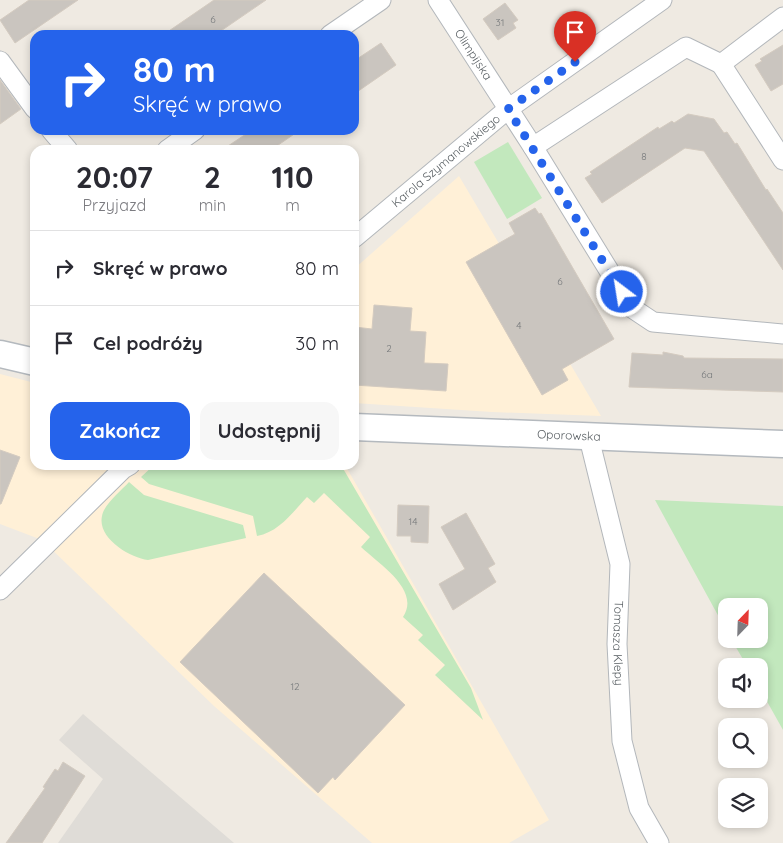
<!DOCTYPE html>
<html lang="pl">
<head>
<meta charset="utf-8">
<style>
  :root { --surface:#fff; --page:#f7f7f7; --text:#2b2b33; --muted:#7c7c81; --line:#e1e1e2; --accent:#2563eb }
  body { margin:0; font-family:Quicksand,sans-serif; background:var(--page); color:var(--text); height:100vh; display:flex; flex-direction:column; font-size:19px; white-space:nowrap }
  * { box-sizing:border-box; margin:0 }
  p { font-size:16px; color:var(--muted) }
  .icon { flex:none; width:28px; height:28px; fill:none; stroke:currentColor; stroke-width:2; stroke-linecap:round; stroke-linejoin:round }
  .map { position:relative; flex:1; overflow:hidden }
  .panel { position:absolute; left:30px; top:145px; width:329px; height:325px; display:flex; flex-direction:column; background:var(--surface); border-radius:15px; box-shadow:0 2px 8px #0003 }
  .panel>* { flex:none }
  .guide { position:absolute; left:30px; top:30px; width:329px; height:105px; border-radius:15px; box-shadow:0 2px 8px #0003; background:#2563eb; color:#fff; overflow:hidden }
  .needle { width:32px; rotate:23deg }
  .buttons { position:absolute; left:718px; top:598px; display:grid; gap:10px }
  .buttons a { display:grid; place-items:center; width:50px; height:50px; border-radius:10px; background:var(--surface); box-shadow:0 2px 8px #0003; font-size:25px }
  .pin { position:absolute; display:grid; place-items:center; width:42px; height:42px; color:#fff; margin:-51px -21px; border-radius:50% 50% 50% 0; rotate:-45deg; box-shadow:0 0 5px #0007 }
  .pin .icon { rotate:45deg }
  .me { position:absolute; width:55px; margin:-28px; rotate:329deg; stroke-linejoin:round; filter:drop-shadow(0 0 4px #0008) }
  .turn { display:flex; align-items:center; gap:18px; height:105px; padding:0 20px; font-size:22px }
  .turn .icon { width:65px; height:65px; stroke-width:2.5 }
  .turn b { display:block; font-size:35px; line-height:42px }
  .eta { display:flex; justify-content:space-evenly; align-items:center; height:85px; text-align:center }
  .eta b { font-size:30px; font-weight:700; line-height:35px }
  .action { display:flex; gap:10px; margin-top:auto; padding:10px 20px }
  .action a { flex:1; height:58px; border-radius:15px; background:var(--accent); color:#fff; font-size:20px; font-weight:700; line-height:58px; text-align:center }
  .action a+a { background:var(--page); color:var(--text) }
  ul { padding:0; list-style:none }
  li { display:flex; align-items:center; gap:15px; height:75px; padding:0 20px; border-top:1px solid var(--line) }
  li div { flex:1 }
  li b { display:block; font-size:19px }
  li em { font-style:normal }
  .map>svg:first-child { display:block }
  .commercial { fill:#fff0d7 }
  .industrial { fill:#dfdcd7 }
  .green { fill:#c2e8bd }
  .building { fill:#cac5bf; stroke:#d4cbc0 }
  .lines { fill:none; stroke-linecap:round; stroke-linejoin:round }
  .street-casing { stroke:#b3b7bb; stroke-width:21 }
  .secondary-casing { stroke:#b4b9be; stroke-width:29 }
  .street { stroke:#fff; stroke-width:19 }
  .secondary { stroke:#fff; stroke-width:26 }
  .route { stroke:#2563eb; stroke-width:9; stroke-dasharray:0 16.2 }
  .labels { text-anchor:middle; stroke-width:5; stroke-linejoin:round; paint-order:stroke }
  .number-label { font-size:10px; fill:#76797b }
  .street-label { font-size:12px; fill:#5a6064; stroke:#fff }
</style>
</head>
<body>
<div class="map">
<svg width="783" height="843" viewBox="0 0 783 843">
  <rect width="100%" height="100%" fill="#efeae2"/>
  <g class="commercial">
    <polygon points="459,176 601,416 492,412 354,403 354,269"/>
    <polygon points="0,374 35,383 35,465 136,465 140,469 145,465 345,465 549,820 509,843 372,843 214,706 42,540 0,524"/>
  </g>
  <polygon class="industrial" points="83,714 234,843 58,843 103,779 59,740"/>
  <g class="green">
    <polygon points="508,142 542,198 507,219 474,162"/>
    <path d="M154,465H341L471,688L483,720L435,675L445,665L418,640L423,635L403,617C421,590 379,564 361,547L370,537L324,493L314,503L307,497C292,513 279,532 257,536L253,516L149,484L141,477Z"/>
    <path d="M129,482L144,495L243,525L246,538L148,560C130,558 97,538 102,516C104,504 121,491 129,482Z"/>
    <polygon points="655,500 783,506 783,730 759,687 759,666 747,666 731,639 759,639 759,606 726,606 726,630"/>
  </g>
  <g class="building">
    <polygon points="29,0 78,0 15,43 0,20"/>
    <polygon points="214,0 266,0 215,35 163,35"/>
    <polygon points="505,3 518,20 513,23 516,28 498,40 483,19"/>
    <polygon points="381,43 396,65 354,94 354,61"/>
    <polygon points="783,45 783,84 771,91 755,65 762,61 760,59"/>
    <polygon points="0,80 21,109 0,124"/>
    <polygon points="688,114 714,119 724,133 727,132 735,144 737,143 766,190 767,189 783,213 783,270 704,151 685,148 602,203 585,178 592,174 590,172 658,127 659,129 672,121 674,123"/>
    <polygon points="252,130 300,130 271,150 222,150"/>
    <polygon points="535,208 539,214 541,213 614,339 562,369 568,380 542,395 466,262 515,234 509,223"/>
    <polygon points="374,305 412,308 410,331 426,332 424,363 448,364 446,391 354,385 354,327 372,329"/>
    <polygon points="663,352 683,356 684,358 783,359 783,392 629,387 632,353 663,355"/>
    <polygon points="0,450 20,457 1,504 0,504"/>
    <polygon points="398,505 429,506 428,543 411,542 411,536 397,536"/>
    <polygon points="466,513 495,564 488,568 496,582 453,610 439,584 465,569 441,527"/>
    <polygon points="264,573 405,705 335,780 333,777 318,793 180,662"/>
    <polygon points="63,762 85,776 42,843 6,843 45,788 43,787 55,769 58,771"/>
  </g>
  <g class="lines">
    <defs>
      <g id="street">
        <path id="s1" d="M438,0L533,147"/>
        <polyline points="783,17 721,64 686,47 533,147 632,308 653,322 783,334"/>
        <polyline points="330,35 381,0"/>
        <polyline points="0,61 35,109"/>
        <polyline points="721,64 783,160"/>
        <polyline points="51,130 68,150"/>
        <polyline points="167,150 195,130"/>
        <path id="s2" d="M354,238L508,109L662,0"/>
        <path id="s3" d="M589,438L620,564L617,644L622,741L639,808L659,843"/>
        <polyline points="0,590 123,469 130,465"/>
      </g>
      <g id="secondary">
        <polyline points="0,354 35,362"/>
        <path id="s4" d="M354,427L783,444"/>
      </g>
    </defs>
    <use href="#street" class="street-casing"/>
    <use href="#secondary" class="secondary-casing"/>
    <use href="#street" class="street"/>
    <use href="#secondary" class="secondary"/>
  </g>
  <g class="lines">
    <polyline class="route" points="575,62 508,109 622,292"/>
  </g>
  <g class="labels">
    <g class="number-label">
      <text x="213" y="23">6</text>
      <text x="500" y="26">31</text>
      <text x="644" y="160">8</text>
      <text x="560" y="285">6</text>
      <text x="519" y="329">4</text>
      <text x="389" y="352">2</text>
      <text x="707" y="378">6a</text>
      <text x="413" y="525">14</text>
      <text x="295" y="690">12</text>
    </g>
    <g class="street-label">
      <text dy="4" stroke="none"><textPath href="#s1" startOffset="65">Olimpijska</textPath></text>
      <text dy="4" stroke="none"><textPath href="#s2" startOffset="120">Karola Szymanowskiego</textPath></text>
      <text dy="4" stroke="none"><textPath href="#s4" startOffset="215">Oporowska</textPath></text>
      <text dy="4" stroke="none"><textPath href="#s3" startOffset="209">Tomasza Klepy</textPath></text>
    </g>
  </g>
</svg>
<div class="buttons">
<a><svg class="needle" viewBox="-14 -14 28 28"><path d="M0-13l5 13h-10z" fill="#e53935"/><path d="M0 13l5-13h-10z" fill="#7c7c81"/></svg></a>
<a><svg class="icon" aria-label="sound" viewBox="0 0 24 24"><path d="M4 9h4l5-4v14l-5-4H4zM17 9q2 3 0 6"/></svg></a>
<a><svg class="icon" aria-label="search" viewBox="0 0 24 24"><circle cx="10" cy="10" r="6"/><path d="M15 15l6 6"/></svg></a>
<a><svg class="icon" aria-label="layers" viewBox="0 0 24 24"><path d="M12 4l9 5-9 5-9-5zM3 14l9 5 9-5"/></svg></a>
</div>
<div class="pin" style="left:575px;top:62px;background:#d93025"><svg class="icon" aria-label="arrive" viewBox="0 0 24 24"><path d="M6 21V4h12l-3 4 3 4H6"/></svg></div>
<svg class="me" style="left:622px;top:292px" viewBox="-20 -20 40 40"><circle r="17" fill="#2563eb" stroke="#fff" stroke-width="3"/><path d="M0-11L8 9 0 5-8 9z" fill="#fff"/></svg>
<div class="guide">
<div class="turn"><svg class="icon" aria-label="right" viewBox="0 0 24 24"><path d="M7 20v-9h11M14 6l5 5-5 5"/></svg><div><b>80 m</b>Skręć w prawo</div></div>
</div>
<section class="panel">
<div class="eta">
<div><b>20:07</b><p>Przyjazd</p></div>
<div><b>2</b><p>min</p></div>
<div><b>110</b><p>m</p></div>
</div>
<ul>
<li><svg class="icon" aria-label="right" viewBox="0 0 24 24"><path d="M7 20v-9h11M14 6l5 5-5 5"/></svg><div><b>Skręć w prawo</b></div><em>80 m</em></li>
<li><svg class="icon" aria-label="arrive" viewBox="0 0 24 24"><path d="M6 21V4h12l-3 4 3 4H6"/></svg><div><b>Cel podróży</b></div><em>30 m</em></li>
</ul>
<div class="action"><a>Zakończ</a><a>Udostępnij</a></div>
</section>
</div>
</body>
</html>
